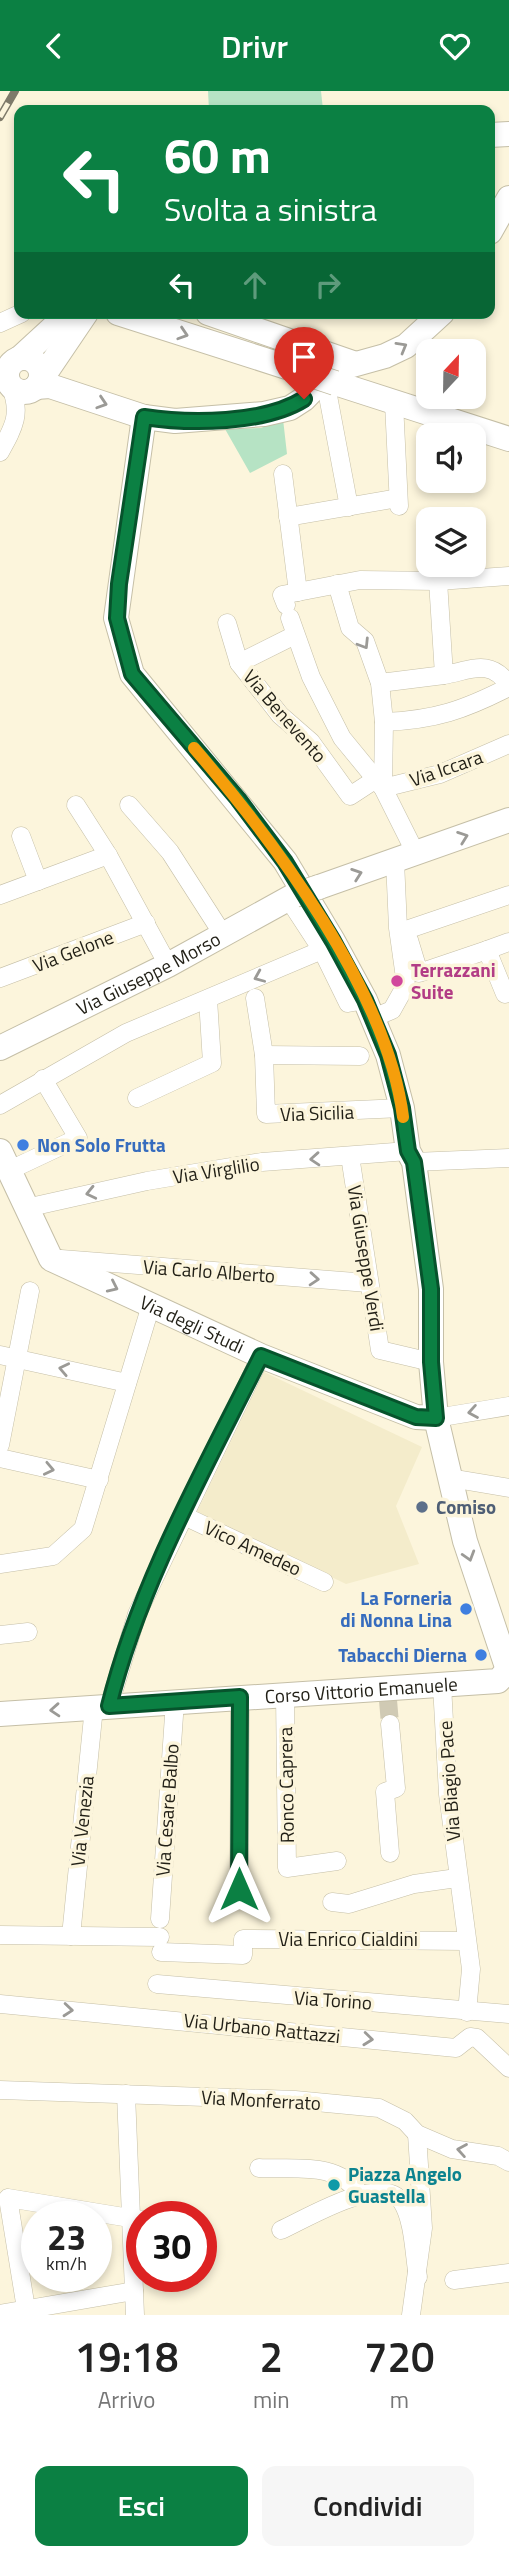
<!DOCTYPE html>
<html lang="it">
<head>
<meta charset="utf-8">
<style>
  :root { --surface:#fff; --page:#f6f6f6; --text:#222; --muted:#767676; --accent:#0b8043 }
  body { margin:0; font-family:"Titillium Web",sans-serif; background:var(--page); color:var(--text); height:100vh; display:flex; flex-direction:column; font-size:26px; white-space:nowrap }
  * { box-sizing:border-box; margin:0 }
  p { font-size:23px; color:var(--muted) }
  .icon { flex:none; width:38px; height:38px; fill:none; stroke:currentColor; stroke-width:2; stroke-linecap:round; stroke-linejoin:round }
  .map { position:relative; height:2224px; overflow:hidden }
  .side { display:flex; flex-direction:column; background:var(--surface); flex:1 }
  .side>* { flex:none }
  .top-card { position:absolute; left:14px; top:14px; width:481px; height:214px; border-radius:14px; box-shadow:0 4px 10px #0003; background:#0b8043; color:#fff; overflow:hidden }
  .needle { width:46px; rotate:22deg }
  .controls { position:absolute; left:416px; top:248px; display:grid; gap:14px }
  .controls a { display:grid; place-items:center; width:70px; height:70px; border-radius:14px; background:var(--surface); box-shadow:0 4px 10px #0003; font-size:35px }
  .speed { position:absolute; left:21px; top:2110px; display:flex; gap:14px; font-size:35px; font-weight:700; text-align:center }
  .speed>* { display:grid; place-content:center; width:91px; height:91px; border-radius:50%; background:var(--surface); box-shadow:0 4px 10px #0003; line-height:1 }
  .speed small { font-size:18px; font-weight:400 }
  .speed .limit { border:10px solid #d22; background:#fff; color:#111 }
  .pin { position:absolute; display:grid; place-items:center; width:60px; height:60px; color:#fff; margin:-72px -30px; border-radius:50% 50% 50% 0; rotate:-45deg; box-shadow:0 0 7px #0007 }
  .pin .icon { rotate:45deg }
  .me { position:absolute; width:77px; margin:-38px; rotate:0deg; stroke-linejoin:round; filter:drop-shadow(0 0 5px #0008) }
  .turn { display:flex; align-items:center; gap:24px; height:147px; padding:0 35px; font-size:32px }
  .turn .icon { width:91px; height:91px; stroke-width:2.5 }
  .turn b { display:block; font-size:49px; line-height:60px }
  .lanes { display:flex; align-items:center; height:66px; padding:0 35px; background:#0003; justify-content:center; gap:35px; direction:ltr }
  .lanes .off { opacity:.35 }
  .eta { display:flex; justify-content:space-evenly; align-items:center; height:119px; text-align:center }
  .eta b { font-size:42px; font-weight:600; line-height:49px }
  .cta { display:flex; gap:14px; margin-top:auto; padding:14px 35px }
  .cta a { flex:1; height:80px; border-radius:14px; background:var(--accent); color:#fff; font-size:28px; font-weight:600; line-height:80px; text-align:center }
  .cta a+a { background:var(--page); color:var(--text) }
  header { display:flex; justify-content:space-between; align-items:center; height:91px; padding:0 35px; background:var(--accent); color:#fff; font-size:32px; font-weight:600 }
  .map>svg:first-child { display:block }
  .built { fill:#f4eccb }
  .green { fill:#b6e3c4 }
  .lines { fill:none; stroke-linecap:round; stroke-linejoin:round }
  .street-tunnel { stroke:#d0cab4; stroke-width:18; stroke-dasharray:18 9; stroke-linecap:butt }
  .street-casing { stroke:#c5bfa7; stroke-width:19 }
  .secondary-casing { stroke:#c5bfa7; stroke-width:26 }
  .street { stroke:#fff; stroke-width:18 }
  .secondary { stroke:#fff; stroke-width:24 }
  .rail-casing { stroke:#7e7a6a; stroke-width:8 }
  .rail { stroke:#fcf5dc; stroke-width:5; stroke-dasharray:16; stroke-linecap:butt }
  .secondary-bridge-casing { stroke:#c5bfa7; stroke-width:26; stroke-linecap:butt }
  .secondary-bridge { stroke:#fff; stroke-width:24 }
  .oneway { stroke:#9b9a96 }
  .route-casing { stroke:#07532c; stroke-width:18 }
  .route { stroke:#0b8043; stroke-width:12 }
  .slow { stroke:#f59e0b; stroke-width:12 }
  .hotel-dot { fill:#d1479c; stroke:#fcf5dc; stroke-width:2.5 }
  .shop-dot { fill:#3f7fe0; stroke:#fcf5dc; stroke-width:2.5 }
  .service-dot { fill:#5c6f8a; stroke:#fcf5dc; stroke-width:2.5 }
  .culture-dot { fill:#0f9aa8; stroke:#fcf5dc; stroke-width:2.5 }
  .labels { text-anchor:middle; stroke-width:7; stroke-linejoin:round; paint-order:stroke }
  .street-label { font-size:19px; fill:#211f16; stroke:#fcf5dc }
  .hotel-label { font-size:19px; font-weight:bold; fill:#b23c85; stroke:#fcf5dc; text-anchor:start }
  .shop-label { font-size:19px; font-weight:bold; fill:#366cbe; stroke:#fcf5dc; text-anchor:end }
  .service-label { font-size:19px; font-weight:bold; fill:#4e5e75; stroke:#fcf5dc; text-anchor:start }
  .culture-label { font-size:19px; font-weight:bold; fill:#0d838f; stroke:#fcf5dc; text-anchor:start }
</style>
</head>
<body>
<header><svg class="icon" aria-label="back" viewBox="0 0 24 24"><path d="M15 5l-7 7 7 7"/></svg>Drivr<svg class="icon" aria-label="heart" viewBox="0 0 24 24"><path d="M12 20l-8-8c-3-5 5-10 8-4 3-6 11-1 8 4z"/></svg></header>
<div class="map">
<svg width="509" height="2224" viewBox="0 0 509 2224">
  <rect width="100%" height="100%" fill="#fcf5dc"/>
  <polygon class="built" points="264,1281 422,1356 396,1415 419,1473 346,1493 197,1421"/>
  <g class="green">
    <polygon points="208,0 321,0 323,19 209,19"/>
    <polygon points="283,328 287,363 250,382 225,338 261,337"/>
  </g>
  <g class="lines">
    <polyline class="street-tunnel" points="388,1609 390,1633"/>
    <defs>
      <g id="street">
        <polyline points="0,232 22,222"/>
        <polyline points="325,289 349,416"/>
        <polyline points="394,312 399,415"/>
        <path d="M0,361C14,336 22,322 10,294"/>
        <polyline points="283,383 298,501"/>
        <polyline points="288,426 398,407"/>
        <path d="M438,490L444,584C472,579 490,567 509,594"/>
        <polyline points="337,493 350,537 365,550 380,592 384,631 383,697 440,683 509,653"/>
        <polyline points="286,514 282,504 360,489 438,490 509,485"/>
        <polyline points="290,527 311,586 342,647 383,697 416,763"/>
        <polyline points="227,532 239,572"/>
        <polyline points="295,544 239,572 280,624 311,651 350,705 376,688"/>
        <polyline points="380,592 444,584"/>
        <path d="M384,631C435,629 464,619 509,596"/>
        <polyline points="76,714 108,764 168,874"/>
        <polyline points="129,714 170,761 222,842"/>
        <polyline points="21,745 38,790"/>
        <polyline points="0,804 108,764"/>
        <polyline points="288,807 322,859 348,912 365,909"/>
        <polyline points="406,839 509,804"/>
        <polyline points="409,849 419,882 487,859 505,903"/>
        <polyline points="487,859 509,851"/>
        <polyline points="0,887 146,832"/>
        <polyline points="255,907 264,964 266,1023 402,1017"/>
        <polyline points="373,927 392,919 406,894 398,837 395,770"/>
        <polyline points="264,964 360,965"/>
        <polyline points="137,1007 212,972 208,908"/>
        <polyline points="0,1014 126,942 322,859"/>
        <polyline points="350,1065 380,1259 431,1271"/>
        <polyline points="414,1071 509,1067"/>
        <polyline points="10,1079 78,1047 43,988"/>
        <polyline points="26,1117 147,1090 262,1071 408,1060"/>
        <polyline points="61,1168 368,1192"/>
        <polyline points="0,1264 127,1292"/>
        <polyline points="436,1327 509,1315"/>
        <polyline points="0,1354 30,1200"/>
        <polyline points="0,1367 99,1389"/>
        <polyline points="450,1387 509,1397"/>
        <polyline points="182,1424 324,1491"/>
        <polyline points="0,1473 53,1465 83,1438 151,1214"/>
        <polyline points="0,1544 28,1541"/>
        <polyline points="442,1594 448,1703 471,1878 467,1921"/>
        <polyline points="285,1603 287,1777 337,1770"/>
        <polyline points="109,1615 137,1523 261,1265"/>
        <polyline points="390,1633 396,1697 385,1701 390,1762"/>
        <polyline points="239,1798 240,1606"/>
        <polyline points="332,1811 349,1813 414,1793 457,1787"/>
        <polyline points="160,1828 175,1610"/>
        <polyline points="0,1844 160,1846"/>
        <polyline points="71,1845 94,1616"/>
        <polyline points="161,1861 243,1864 243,1848 466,1850"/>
        <polyline points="157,1893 509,1923"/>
        <polyline points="0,1913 456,1957 470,1946 477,1947 509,1977"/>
        <polyline points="0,1999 295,2009 379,2017 405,2030 417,2043 452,2058 498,2065 509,2071"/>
        <polyline points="126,2003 135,2224"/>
        <path d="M259,2077C296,2079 337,2070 360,2103"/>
        <path d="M281,2139C306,2128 382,2081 402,2111C414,2130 414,2164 418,2186"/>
        <polyline points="454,2189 509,2182"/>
        <polyline points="0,2223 134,2200"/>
        <polyline points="27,2224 8,2107 142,2129"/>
        <polyline points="411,2224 423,2137 417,2043"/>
      </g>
      <g id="secondary">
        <polyline points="490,44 509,43"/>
        <polyline points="490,141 509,107"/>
        <polyline points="118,222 290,277"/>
        <polyline points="208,222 353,272"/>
        <polyline points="20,267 69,222"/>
        <circle cx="24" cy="284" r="17"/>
        <polyline points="40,290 86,222"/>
        <polyline points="335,292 509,348"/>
        <polyline points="36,296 50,295 144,326 175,330 264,323 290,317 304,308 331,280 385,265 406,255 442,222"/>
        <polyline points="144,326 116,527 132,583 285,770 333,850 365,909 388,964 402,1017 408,1060 414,1071 431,1198 431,1271 436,1327 465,1450 508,1579"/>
        <polyline points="319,796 509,729"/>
        <path id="s1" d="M0,957L168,874L295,804"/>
        <path id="s2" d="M0,1060L51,1168L261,1265L416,1326L436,1327"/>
        <path id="s3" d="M0,1623L498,1590L509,1578"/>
      </g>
    </defs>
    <use href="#street" class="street-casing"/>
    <use href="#secondary" class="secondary-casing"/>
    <use href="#street" class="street"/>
    <use href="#secondary" class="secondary"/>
    <defs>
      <polyline id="rail" points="0,26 15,0"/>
    </defs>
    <use href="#rail" class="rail-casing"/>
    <use href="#rail" class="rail"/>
    <defs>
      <g id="secondary-bridge">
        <polyline points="290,277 335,292"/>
        <polyline points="295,804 319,796"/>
      </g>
    </defs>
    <use href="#secondary-bridge" class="secondary-bridge-casing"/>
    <use href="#secondary-bridge" class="secondary-bridge"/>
  </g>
  <defs><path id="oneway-chevron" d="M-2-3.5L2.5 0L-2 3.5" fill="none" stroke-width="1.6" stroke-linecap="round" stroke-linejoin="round" transform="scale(1.75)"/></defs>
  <g class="oneway">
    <use href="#oneway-chevron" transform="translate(183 243) rotate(18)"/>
    <use href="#oneway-chevron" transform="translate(402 256) rotate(-30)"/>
    <use href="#oneway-chevron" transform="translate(102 312) rotate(18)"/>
    <use href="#oneway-chevron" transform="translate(364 553) rotate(58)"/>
    <use href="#oneway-chevron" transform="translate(463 746) rotate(-20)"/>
    <use href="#oneway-chevron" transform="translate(357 783) rotate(-19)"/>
    <use href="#oneway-chevron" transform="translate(259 886) rotate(157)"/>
    <use href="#oneway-chevron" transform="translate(315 1068) rotate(176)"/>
    <use href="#oneway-chevron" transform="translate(91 1102) rotate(167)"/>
    <use href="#oneway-chevron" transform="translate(314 1188) rotate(4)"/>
    <use href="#oneway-chevron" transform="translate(113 1196) rotate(25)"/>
    <use href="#oneway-chevron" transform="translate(64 1278) rotate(-168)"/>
    <use href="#oneway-chevron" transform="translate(473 1321) rotate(170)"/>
    <use href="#oneway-chevron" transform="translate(49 1378) rotate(12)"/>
    <use href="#oneway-chevron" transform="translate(469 1465) rotate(73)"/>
    <use href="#oneway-chevron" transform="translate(55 1619) rotate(176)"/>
    <use href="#oneway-chevron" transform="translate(68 1919) rotate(5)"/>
    <use href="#oneway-chevron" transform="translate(368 1948) rotate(6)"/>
    <use href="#oneway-chevron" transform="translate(462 2059) rotate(-170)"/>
  </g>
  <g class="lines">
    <defs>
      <path id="route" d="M239,1798L240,1606L109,1615C140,1491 204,1379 261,1265L416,1326L436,1327L431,1271V1198L414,1071L408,1060L402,1017L388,964L365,909L333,850L285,771L238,708L132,583L117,527L119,493L144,326C190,333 264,333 304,308"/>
    </defs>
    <use href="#route" class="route-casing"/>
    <use href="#route" class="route"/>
    <path class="slow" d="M194,657C275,751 387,900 403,1026"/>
  </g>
  <circle class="hotel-dot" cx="397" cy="890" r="7"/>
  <g class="shop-dot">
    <circle cx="23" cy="1054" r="7"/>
    <circle cx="466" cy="1518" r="7"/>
    <circle cx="481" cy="1564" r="7"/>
  </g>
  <circle class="service-dot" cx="422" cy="1416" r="7"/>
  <circle class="culture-dot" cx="334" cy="2094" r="7"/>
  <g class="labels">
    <g class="street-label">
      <text transform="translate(285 625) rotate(49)" y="7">Via Benevento</text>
      <text transform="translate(446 677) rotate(-19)" y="7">Via Iccara</text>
      <text transform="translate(73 860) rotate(-21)" y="7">Via Gelone</text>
      <text dy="7" stroke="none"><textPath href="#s1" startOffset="166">Via Giuseppe Morso</textPath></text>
      <text transform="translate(317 1022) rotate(-2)" y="7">Via Sicilia</text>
      <text transform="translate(216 1079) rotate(-9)" y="7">Via Virglilio</text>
      <text transform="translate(366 1167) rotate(81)" y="7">Via Giuseppe Verdi</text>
      <text transform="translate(209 1180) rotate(4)" y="7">Via Carlo Alberto</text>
      <text dy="7" stroke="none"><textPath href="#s2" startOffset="275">Via degli Studi</textPath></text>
      <text transform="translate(253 1457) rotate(25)" y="7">Vico Amedeo</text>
      <text dy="7" stroke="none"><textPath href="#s3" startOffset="362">Corso Vittorio Emanuele</textPath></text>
      <text transform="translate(449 1690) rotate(-94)" y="7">Via Biagio Pace</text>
      <text transform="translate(286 1694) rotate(-91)" y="7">Ronco Caprera</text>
      <text transform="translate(167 1719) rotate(-86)" y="7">Via Cesare Balbo</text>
      <text transform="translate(82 1730) rotate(-84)" y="7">Via Venezia</text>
      <text x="348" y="1855">Via Enrico Cialdini</text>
      <text transform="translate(333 1909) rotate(4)" y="7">Via Torino</text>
      <text transform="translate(262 1937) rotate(6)" y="7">Via Urbano Rattazzi</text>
      <text transform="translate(261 2009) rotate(3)" y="7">Via Monferrato</text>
    </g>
    <g class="hotel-label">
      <text x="411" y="886">Terrazzani<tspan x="411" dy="22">Suite</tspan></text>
    </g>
    <g class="shop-label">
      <text x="37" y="1061" text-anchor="start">Non Solo Frutta</text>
      <text x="452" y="1514">La Forneria<tspan x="452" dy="22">di Nonna Lina</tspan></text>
      <text x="467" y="1571">Tabacchi Dierna</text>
    </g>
    <g class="service-label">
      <text x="436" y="1423">Comiso</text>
    </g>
    <g class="culture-label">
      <text x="348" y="2090">Piazza Angelo<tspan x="348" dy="22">Guastella</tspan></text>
    </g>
  </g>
</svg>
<div class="controls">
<a><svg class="needle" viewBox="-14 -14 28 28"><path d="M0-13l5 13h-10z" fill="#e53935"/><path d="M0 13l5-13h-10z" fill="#767676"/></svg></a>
<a><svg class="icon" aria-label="sound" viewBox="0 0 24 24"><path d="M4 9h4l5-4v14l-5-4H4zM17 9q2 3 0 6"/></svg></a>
<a><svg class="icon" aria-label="layers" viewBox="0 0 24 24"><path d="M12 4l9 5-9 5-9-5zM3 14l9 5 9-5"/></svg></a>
</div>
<div class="speed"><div>23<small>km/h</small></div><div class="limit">30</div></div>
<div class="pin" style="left:304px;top:308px;background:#d93025"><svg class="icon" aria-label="arrive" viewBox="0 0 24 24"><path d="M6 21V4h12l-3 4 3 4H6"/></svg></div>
<svg class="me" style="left:239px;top:1798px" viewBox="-20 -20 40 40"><path d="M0-17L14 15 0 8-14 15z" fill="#0b8043" stroke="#fff" stroke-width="4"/></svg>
<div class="top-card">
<div class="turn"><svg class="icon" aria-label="left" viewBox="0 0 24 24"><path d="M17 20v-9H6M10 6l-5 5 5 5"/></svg><div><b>60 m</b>Svolta a sinistra</div></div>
<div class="lanes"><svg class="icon" aria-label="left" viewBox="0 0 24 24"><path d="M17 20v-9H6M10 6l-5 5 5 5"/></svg><svg class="icon off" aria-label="ahead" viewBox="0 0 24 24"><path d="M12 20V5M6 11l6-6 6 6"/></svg><svg class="icon off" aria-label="right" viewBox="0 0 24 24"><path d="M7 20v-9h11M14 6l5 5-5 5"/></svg></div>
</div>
</div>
<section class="side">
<div class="eta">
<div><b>19:18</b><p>Arrivo</p></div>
<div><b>2</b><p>min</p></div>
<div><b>720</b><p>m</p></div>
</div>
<div class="cta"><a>Esci</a><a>Condividi</a></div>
</section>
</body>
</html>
